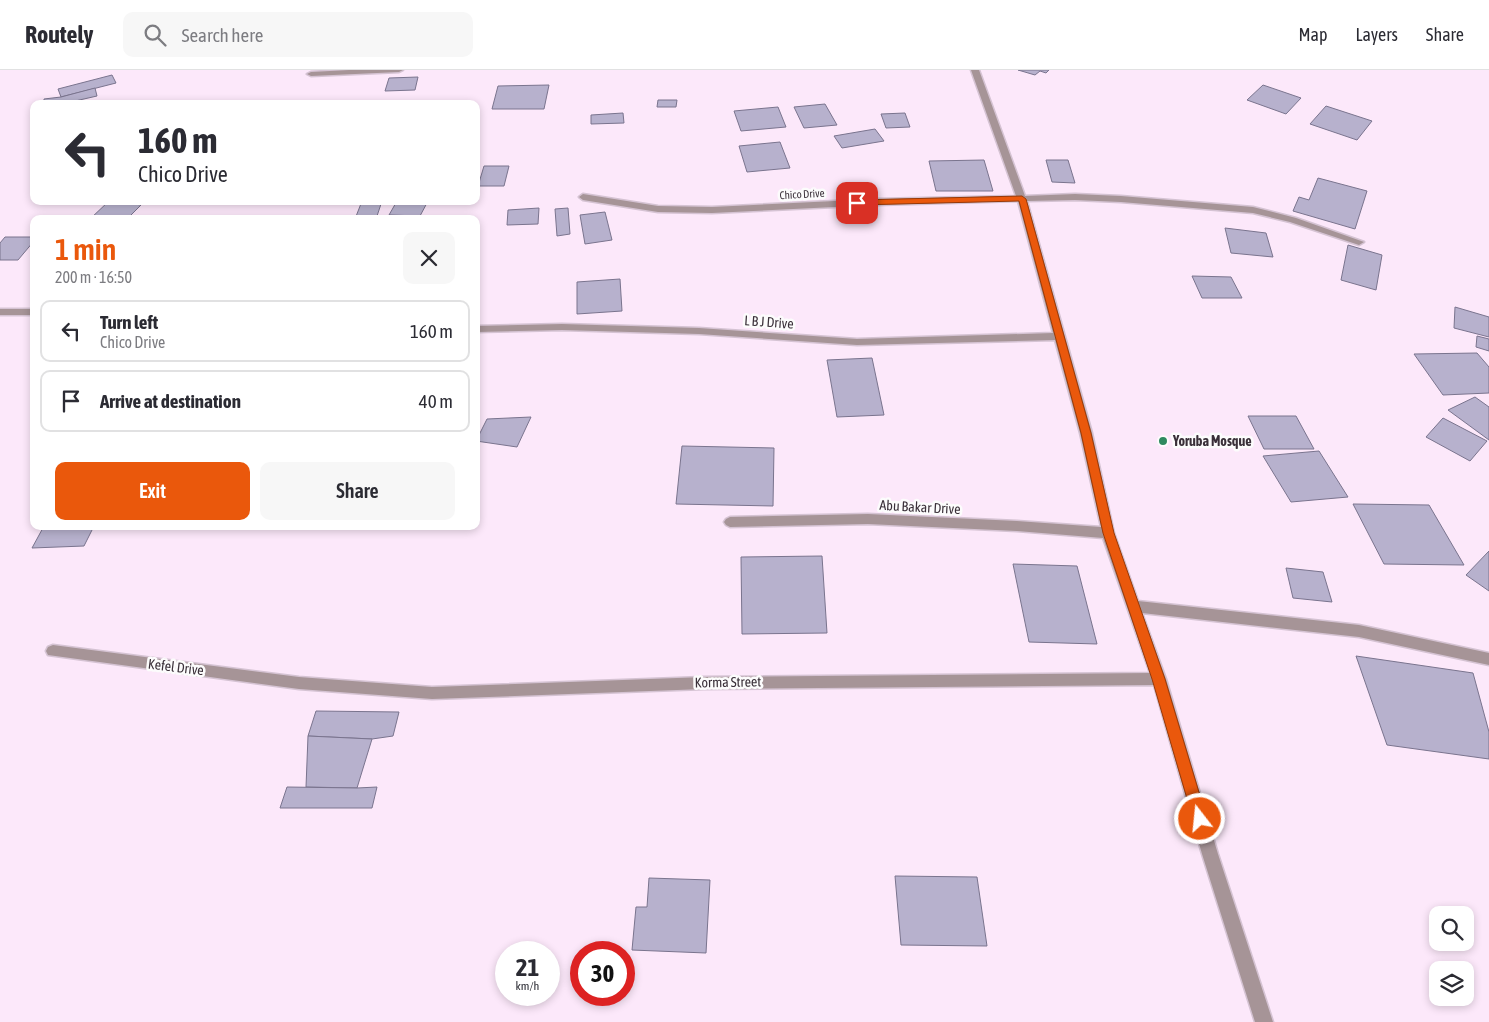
<!DOCTYPE html>
<html lang="en">
<head>
<meta charset="utf-8">
<style>
  :root { --surface:#fff; --page:#f7f7f7; --text:#2b2b33; --muted:#7c7c81; --line:#e1e1e2; --accent:#ea580c }
  body { margin:0; font-family:"Asap Condensed",sans-serif; background:var(--page); color:var(--text); height:100vh; display:flex; flex-direction:column; font-size:19px; white-space:nowrap }
  * { box-sizing:border-box; margin:0 }
  p { font-size:16px; color:var(--muted) }
  .icon { flex:none; width:28px; height:28px; fill:none; stroke:currentColor; stroke-width:2; stroke-linecap:round; stroke-linejoin:round }
  .map { position:relative; flex:1; overflow:hidden }
  .drawer { position:absolute; left:30px; top:145px; width:450px; height:315px; display:flex; flex-direction:column; background:var(--surface); border-radius:10px; box-shadow:0 2px 8px #0003 }
  .drawer>* { flex:none }
  .top-card { position:absolute; left:30px; top:30px; width:450px; height:105px; border-radius:10px; box-shadow:0 2px 8px #0003; background:#fff; color:var(--text); overflow:hidden }
  .fabs { position:absolute; left:1429px; top:836px; display:grid; gap:10px }
  .fabs a { display:grid; place-items:center; width:45px; height:45px; border-radius:10px; background:var(--surface); box-shadow:0 2px 8px #0003; font-size:25px }
  .speed { position:absolute; left:495px; top:871px; display:flex; gap:10px; font-size:25px; font-weight:700; text-align:center }
  .speed>* { display:grid; place-content:center; width:65px; height:65px; border-radius:50%; background:var(--surface); box-shadow:0 2px 8px #0003; line-height:1 }
  .speed small { font-size:12px; font-weight:400 }
  .speed .limit { border:8px solid #d22; background:#fff; color:#111 }
  .pin { position:absolute; display:grid; place-items:center; width:42px; height:42px; color:#fff; margin:-21px; border-radius:10px; box-shadow:0 2px 8px #0006 }
  .me { position:absolute; width:55px; margin:-28px; rotate:344deg; stroke-linejoin:round; filter:drop-shadow(0 0 4px #0008) }
  .turn { display:flex; align-items:center; gap:18px; height:105px; padding:0 25px; font-size:22px }
  .turn .icon { width:65px; height:65px; stroke-width:2.5 }
  .turn b { display:block; font-size:35px; line-height:42px }
  .round { display:grid; place-items:center; flex:none; width:52px; height:52px; border-radius:10px; background:var(--page) }
  .summary { display:flex; align-items:center; justify-content:space-between; height:85px; padding:0 25px }
  h1 { font-size:30px; font-weight:600; line-height:38px; color:var(--accent) }
  .cta { display:flex; gap:10px; margin-top:auto; padding:10px 25px }
  .cta a { flex:1; height:58px; border-radius:10px; background:var(--accent); color:#fff; font-size:20px; font-weight:600; line-height:58px; text-align:center }
  .cta a+a { background:var(--page); color:var(--text) }
  ul { padding:0; list-style:none }
  li { display:flex; align-items:center; gap:15px; height:62px; margin:0 10px 8px; padding:0 15px; border:2px solid var(--line); border-radius:10px }
  li div { flex:1 }
  li b { display:block; font-size:19px }
  li em { font-style:normal }
  header { display:flex; align-items:center; gap:30px; box-sizing:border-box; height:70px; padding:0 25px; background:var(--surface); border-bottom:1px solid var(--line) }
  header strong { font-size:24px }
  nav { display:flex; gap:28px; margin-inline-start:auto; font-size:18px }
  .search { width:350px; height:45px; background:var(--page); display:flex; align-items:center; gap:12px; box-sizing:border-box; padding:0 18px; border-radius:10px; color:var(--muted); font-size:19px }
  .map>svg:first-child { display:block }
  .building { fill:#b7b1cd; stroke:#7a748e }
  .lines { fill:none; stroke-linecap:round; stroke-linejoin:round }
  .street-casing { stroke:#d5c3d3; stroke-width:3 }
  .street { fill:#a69497; fill-rule:evenodd }
  .route { fill:#ea580c; stroke:#983908 }
  .poi-dot { fill:#2e895f; stroke:#fcfcfc; stroke-width:2 }
  .labels { text-anchor:middle; stroke-width:5; stroke-linejoin:round; paint-order:stroke }
  .far-street-label { font-size:11px; fill:#3a3039; stroke:#fcfcfc }
  .street-label { font-size:14px; fill:#3a3039; stroke:#fcfcfc }
  .poi-label { font-size:14px; font-weight:bold; fill:#3a3039; stroke:#fcfcfc; text-anchor:start }
</style>
</head>
<body>
<header>
<strong>Routely</strong>
<div class="search"><svg class="icon" aria-label="search" viewBox="0 0 24 24"><circle cx="10" cy="10" r="6"/><path d="M15 15l6 6"/></svg>Search here</div>
<nav><a>Map</a><a>Layers</a><a>Share</a></nav>
</header>
<div class="map">
<svg width="1489" height="952" viewBox="0 0 1489 952">
  <rect width="100%" height="100%" fill="#fce8fa"/>
  <g class="building">
    <polygon points="1018,0 1049,0 1046,3 1040,1 1035,5"/>
    <polygon points="112,5 116,13 61,27 58,19"/>
    <polygon points="418,7 415,20 385,21 389,8"/>
    <polygon points="549,15 544,39 492,39 498,16"/>
    <polygon points="1263,15 1301,28 1286,44 1247,30"/>
    <polygon points="95,18 97,26 62,34 44,34 44,29 61,27"/>
    <polygon points="658,30 677,30 676,37 657,37"/>
    <polygon points="825,34 837,55 804,58 794,37"/>
    <polygon points="1326,36 1372,51 1357,70 1310,54"/>
    <polygon points="778,37 786,57 741,61 734,41"/>
    <polygon points="623,43 624,53 591,54 591,45"/>
    <polygon points="905,43 910,57 886,58 881,44"/>
    <polygon points="875,59 884,71 842,78 834,66"/>
    <polygon points="780,72 790,98 747,102 739,76"/>
    <polygon points="984,90 993,121 936,121 929,91"/>
    <polygon points="1046,90 1068,90 1075,113 1052,112"/>
    <polygon points="484,96 509,96 504,116 478,116"/>
    <polygon points="1318,108 1367,121 1355,159 1293,141 1299,127 1309,130"/>
    <polygon points="109,131 113,131 141,135 127,149 90,149"/>
    <polygon points="362,131 382,131 376,149 355,149"/>
    <polygon points="397,131 428,131 420,146 389,145"/>
    <polygon points="539,138 538,154 507,155 508,140"/>
    <polygon points="568,138 570,164 557,166 555,139"/>
    <polygon points="605,142 612,170 585,174 580,145"/>
    <polygon points="1225,158 1266,163 1273,187 1231,183"/>
    <polygon points="5,167 34,167 34,171 18,190 0,190 0,173"/>
    <polygon points="1348,175 1382,185 1376,220 1341,210"/>
    <polygon points="1192,206 1231,207 1242,228 1202,228"/>
    <polygon points="620,209 622,241 577,244 577,212"/>
    <polygon points="1455,237 1489,247 1489,267 1454,258"/>
    <polygon points="1477,266 1489,269 1489,281 1476,277"/>
    <polygon points="1477,283 1489,297 1489,323 1443,325 1414,284"/>
    <polygon points="872,288 884,345 837,347 827,290"/>
    <polygon points="1475,327 1489,337 1489,370 1448,340"/>
    <polygon points="1248,346 1296,346 1314,379 1264,379"/>
    <polygon points="531,347 517,377 476,371 487,349"/>
    <polygon points="1443,348 1487,371 1470,391 1426,367"/>
    <polygon points="682,376 774,378 773,436 676,434"/>
    <polygon points="1319,381 1348,427 1291,432 1263,386"/>
    <polygon points="1353,434 1429,435 1464,495 1384,494"/>
    <polygon points="44,456 94,456 84,476 32,478"/>
    <polygon points="1489,481 1489,521 1466,505"/>
    <polygon points="822,486 827,563 742,564 741,487"/>
    <polygon points="1013,494 1077,496 1097,574 1029,572"/>
    <polygon points="1286,498 1323,502 1332,532 1293,528"/>
    <polygon points="1356,586 1473,603 1489,662 1489,689 1387,675"/>
    <polygon points="316,641 399,642 393,666 372,669 308,666"/>
    <polygon points="308,666 372,669 357,718 306,717"/>
    <polygon points="287,717 357,718 377,717 372,738 280,738"/>
    <polygon points="895,806 977,807 987,876 901,875"/>
    <polygon points="649,808 710,810 706,883 632,880 636,837 647,837"/>
  </g>
  <g class="lines">
    <defs>
      <g id="street">
        <polygon points="349,0 403,0 399,2 311,6 307,4 311,2"/>
        <polygon points="971,0 979,0 1025,126 1075,124 1121,126 1253,137 1296,148 1364,172 1359,175 1290,152 1253,143 1121,132 1075,130 1027,131 1092,363 1114,463 1138,531 1359,555 1489,583 1489,595 1359,567 1142,543 1166,609 1218,784 1273,952 1255,952 1202,784 1154,615 704,619 432,629 299,619 48,585 46,581 48,577 53,575 299,607 432,617 704,607 1150,603 1103,468 1017,461 868,454 730,457 726,455 724,452 726,449 730,447 868,444 1017,451 1101,457 1080,363 1055,270 857,275 699,264 562,260 476,262 476,256 562,254 699,258 857,269 1053,263 1018,131 876,135 712,143 658,142 583,130 579,127 583,124 658,136 712,137 876,129 1016,126"/>
        <rect x="0" y="239" width="34" height="6"/>
      </g>
    </defs>
    <use href="#street" class="street-casing"/>
    <use href="#street" class="street"/>
  </g>
  <polygon class="route" points="1022,126 1026,129 1091,363 1114,463 1165,609 1207,749 1205,754 1200,756 1195,754 1193,749 1152,609 1103,463 1081,363 1019,131 857,135 853,133 857,130"/>
  <circle class="poi-dot" cx="1163" cy="371" r="5"/>
  <g class="labels">
    <g class="far-street-label">
      <text transform="translate(802 124) rotate(-3)" y="4">Chico Drive</text>
    </g>
    <g class="street-label">
      <text transform="translate(769 252) rotate(4)" y="5">L B J Drive</text>
      <text transform="translate(920 437) rotate(3)" y="5">Abu Bakar Drive</text>
      <text transform="translate(176 597) rotate(7)" y="5">Kefel Drive</text>
      <text transform="translate(728 612) rotate(-1)" y="5">Korma Street</text>
    </g>
    <g class="poi-label">
      <text x="1173" y="376">Yoruba Mosque</text>
    </g>
  </g>
</svg>
<div class="fabs">
<a><svg class="icon" aria-label="search" viewBox="0 0 24 24"><circle cx="10" cy="10" r="6"/><path d="M15 15l6 6"/></svg></a>
<a><svg class="icon" aria-label="layers" viewBox="0 0 24 24"><path d="M12 4l9 5-9 5-9-5zM3 14l9 5 9-5"/></svg></a>
</div>
<div class="speed"><div>21<small>km/h</small></div><div class="limit">30</div></div>
<div class="pin" style="left:857px;top:133px;background:#d93025"><svg class="icon" aria-label="arrive" viewBox="0 0 24 24"><path d="M6 21V4h12l-3 4 3 4H6"/></svg></div>
<svg class="me" style="left:1200px;top:749px" viewBox="-20 -20 40 40"><circle r="17" fill="#ea580c" stroke="#fff" stroke-width="3"/><path d="M0-11L8 9 0 5-8 9z" fill="#fff"/></svg>
<div class="top-card">
<div class="turn"><svg class="icon" aria-label="left" viewBox="0 0 24 24"><path d="M17 20v-9H6M10 6l-5 5 5 5"/></svg><div><b>160 m</b>Chico Drive</div></div>
</div>
<section class="drawer">
<div class="summary"><div><h1>1 min</h1><p>200 m · 16:50</p></div><a class="round"><svg class="icon" aria-label="close" viewBox="0 0 24 24"><path d="M6 6l12 12M18 6L6 18"/></svg></a></div>
<ul>
<li><svg class="icon" aria-label="left" viewBox="0 0 24 24"><path d="M17 20v-9H6M10 6l-5 5 5 5"/></svg><div><b>Turn left</b><p>Chico Drive</p></div><em>160 m</em></li>
<li><svg class="icon" aria-label="arrive" viewBox="0 0 24 24"><path d="M6 21V4h12l-3 4 3 4H6"/></svg><div><b>Arrive at destination</b></div><em>40 m</em></li>
</ul>
<div class="cta"><a>Exit</a><a>Share</a></div>
</section>
</div>
</body>
</html>
